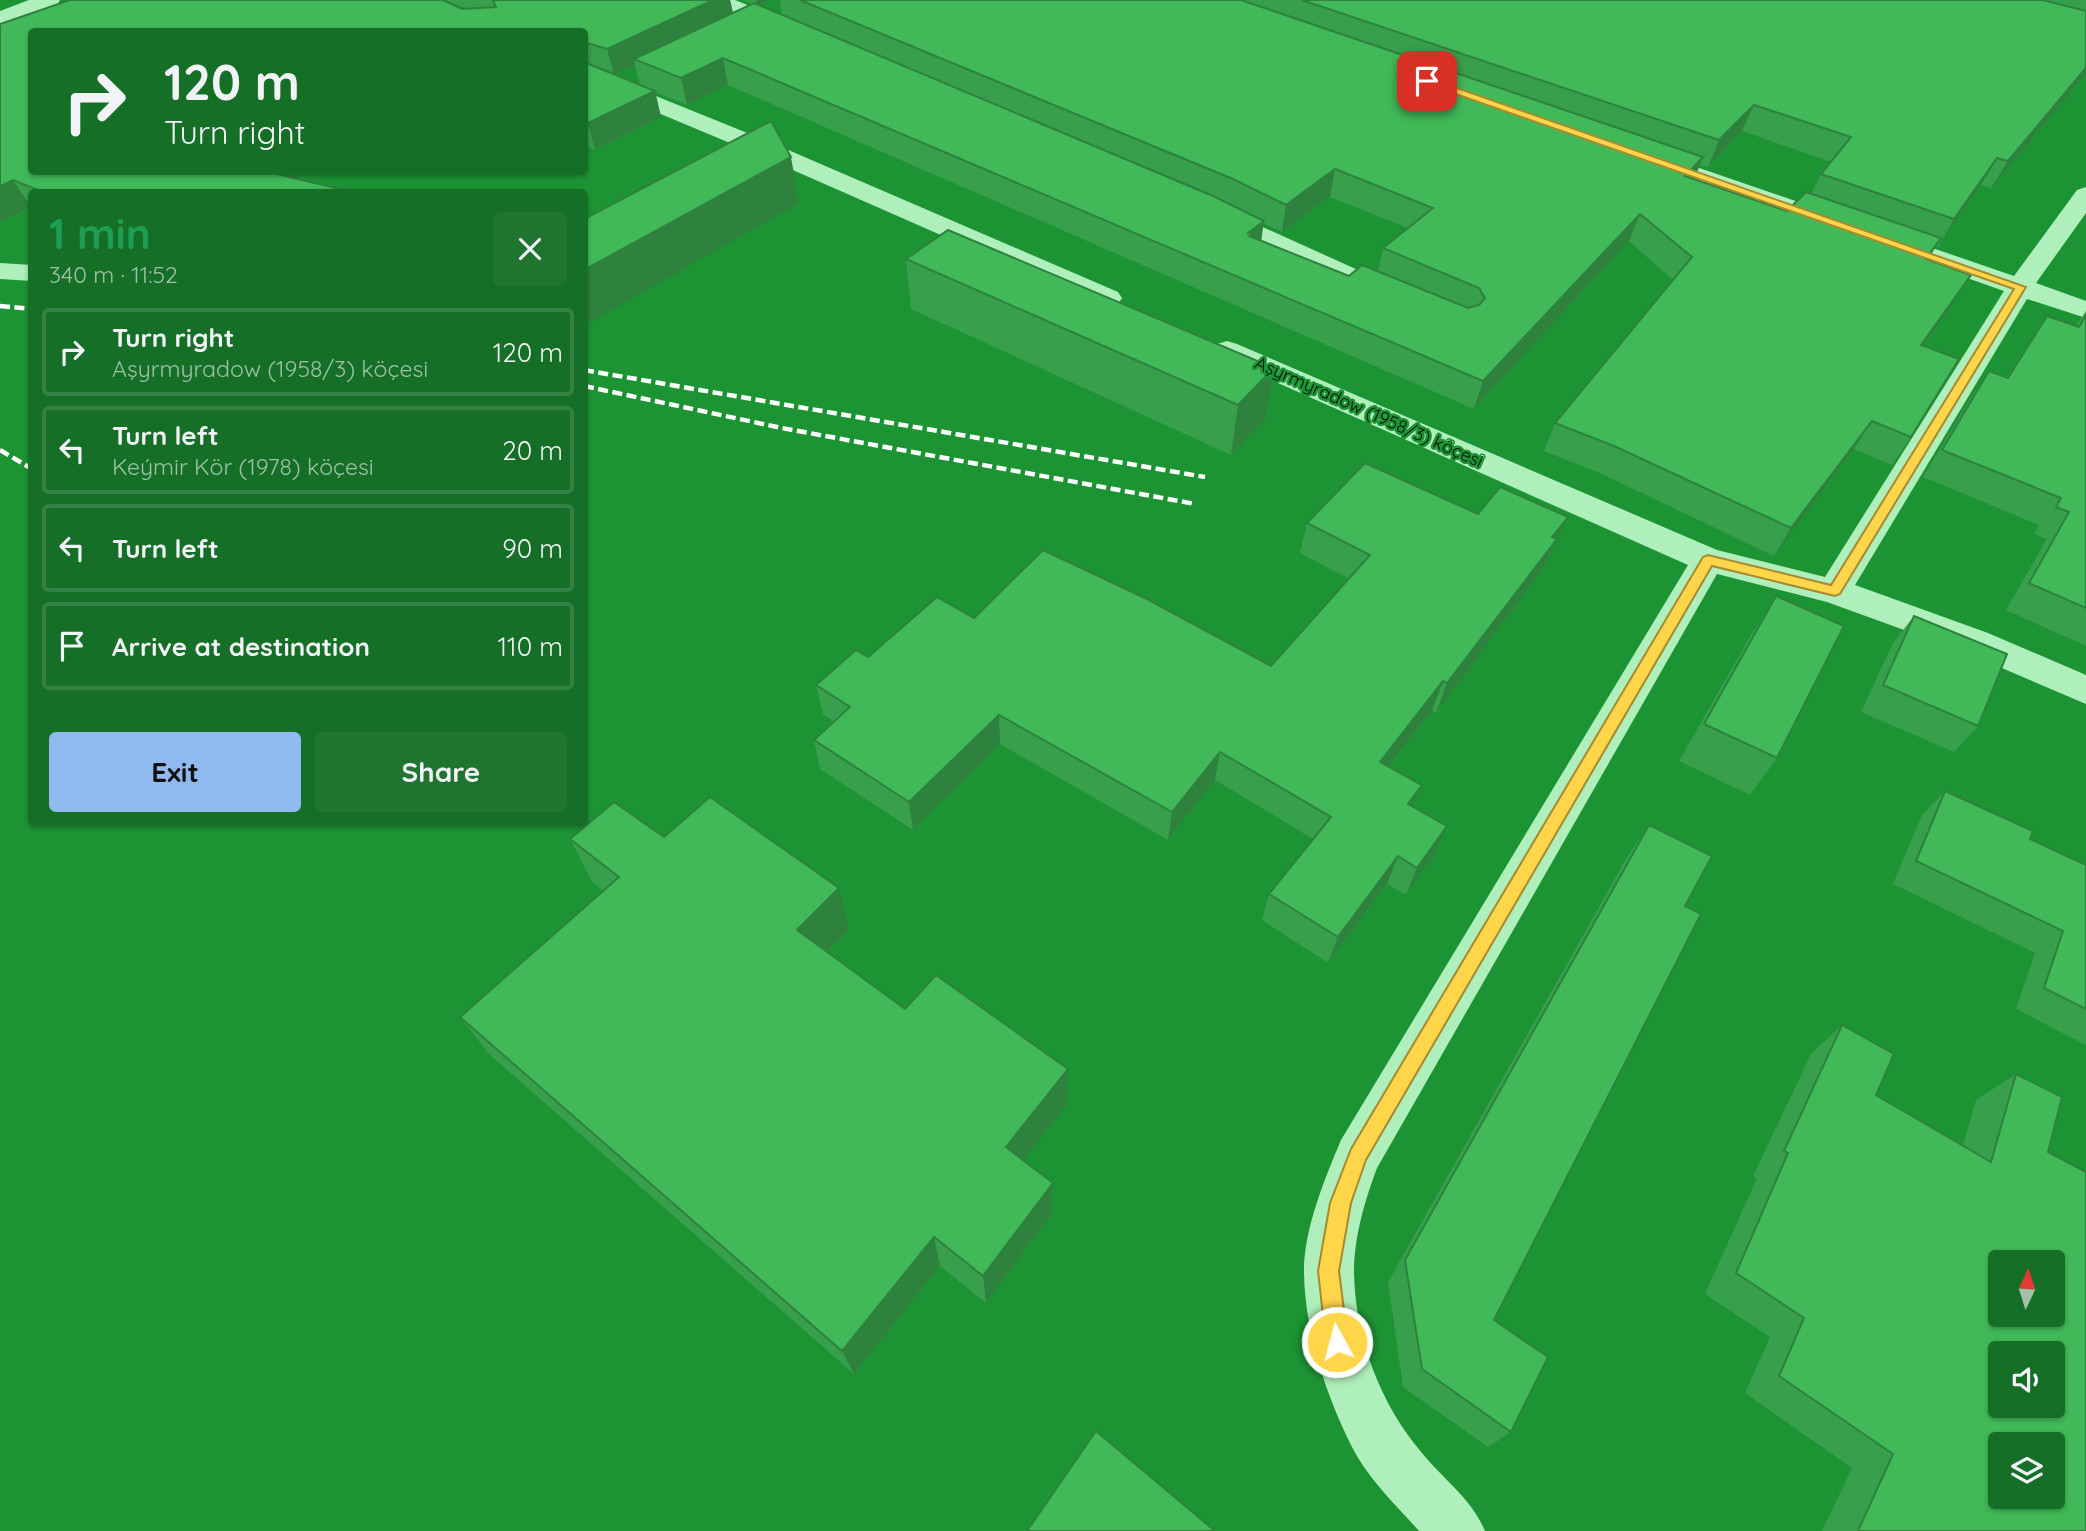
<!DOCTYPE html>
<html lang="en">
<head>
<meta charset="utf-8">
<style>
  :root { --surface:#166f27; --page:#1f742f; --text:#f1f3f6; --muted:#9ec1a7; --line:#358144; --accent:#90b9f0 }
  body { margin:0; font-family:Quicksand,sans-serif; background:var(--page); color:var(--text); height:100vh; display:flex; flex-direction:column; font-size:26px; white-space:nowrap }
  * { box-sizing:border-box; margin:0 }
  p { font-size:23px; color:var(--muted) }
  .icon { flex:none; width:38px; height:38px; fill:none; stroke:currentColor; stroke-width:2; stroke-linecap:round; stroke-linejoin:round }
  .map { position:relative; flex:1; overflow:hidden }
  .drawer { position:absolute; left:28px; top:189px; width:560px; height:637px; display:flex; flex-direction:column; background:var(--surface); border-radius:7px; box-shadow:0 2px 5px #0004 }
  .drawer>* { flex:none }
  .top-card { position:absolute; left:28px; top:28px; width:560px; height:147px; border-radius:7px; box-shadow:0 2px 5px #0004; background:#166f27; color:var(--text); overflow:hidden }
  .needle { width:46px; rotate:4deg }
  .fabs { position:absolute; left:1988px; top:1250px; display:grid; gap:14px }
  .fabs a { display:grid; place-items:center; width:77px; height:77px; border-radius:7px; background:var(--surface); box-shadow:0 2px 5px #0004; font-size:35px }
  .pin { position:absolute; display:grid; place-items:center; width:60px; height:60px; color:#fff; margin:-30px; border-radius:14px; box-shadow:0 4px 10px #0006 }
  .me { position:absolute; width:77px; margin:-38px; rotate:353deg; stroke-linejoin:round; filter:drop-shadow(0 0 5px #0008) }
  .turn { display:flex; align-items:center; gap:24px; height:147px; padding:0 21px; font-size:32px }
  .turn .icon { width:91px; height:91px; stroke-width:2.5 }
  .turn b { display:block; font-size:49px; line-height:60px }
  .round { display:grid; place-items:center; flex:none; width:74px; height:74px; border-radius:7px; background:var(--page) }
  .overview { display:flex; align-items:center; justify-content:space-between; height:119px; padding:0 21px }
  h1 { font-size:42px; font-weight:700; line-height:52px; color:#1e9e55 }
  .action { display:flex; gap:14px; margin-top:auto; padding:14px 21px }
  .action a { flex:1; height:80px; border-radius:7px; background:var(--accent); color:#111; font-size:28px; font-weight:700; line-height:80px; text-align:center }
  .action a+a { background:var(--page); color:var(--text) }
  ul { padding:0; list-style:none }
  li { display:flex; align-items:center; gap:21px; height:88px; margin:0 14px 10px; padding:0 7px; border:4px solid var(--line); border-radius:7px }
  li div { flex:1 }
  li b { display:block; font-size:26px }
  li em { font-style:normal }
  .map>svg:first-child { display:block }
  .lines { fill:none; stroke-linecap:round; stroke-linejoin:round }
  .minor { fill:#afefbb; fill-rule:evenodd }
  .rail { stroke:#fff; stroke-width:4.5; stroke-dasharray:10 4.5; stroke-linecap:butt }
  .wall { fill:#389f4c; fill-rule:evenodd }
  .shaded-wall { fill:#2e823e }
  .building { fill:#41b958; stroke:#2e823e; stroke-width:2; fill-rule:evenodd }
  .route { fill:#ffd54a; stroke:#a68a30; stroke-width:2 }
  .labels { text-anchor:middle; stroke-width:5; stroke-linejoin:round; paint-order:stroke }
  .far-street-label { font-size:18px; fill:#111; stroke:#1d9434 }
</style>
</head>
<body>
<div class="map">
<svg width="2086" height="1531" viewBox="0 0 2086 1531">
  <rect width="100%" height="100%" fill="#1d9434"/>
  <g class="lines">
    <g class="minor">
      <polygon points="29,0 60,0 57,5 0,24 0,11"/>
      <polygon points="706,0 735,0 797,25 800,30 797,35 781,35 709,5"/>
      <polygon points="584,67 772,143 1118,292 1122,298 1118,304 1108,306 1098,304 754,153 584,82"/>
      <path d="M1647,150L2014,276L2077,190L2086,187V213L2036,283L2086,301V318L2027,299L1855,585L1988,633L2086,675V704L1962,651L1827,602L1717,574L1377,1168C1365,1200 1354,1237 1354,1272C1355,1337 1380,1404 1422,1453C1444,1480 1471,1498 1485,1531H1419C1396,1505 1368,1479 1352,1447C1326,1395 1305,1332 1304,1273C1303,1231 1325,1178 1341,1140L1688,565L1217,356L1212,350L1217,344L1227,341L1237,344L1717,550L1825,577L2004,291L1638,162L1635,157L1638,152Z"/>
      <path d="M1214,205L1369,275L1373,281L1369,287C1339,294 1236,234 1205,219L1201,213L1205,207Z"/>
      <polygon points="0,263 32,265 32,281 0,279"/>
    </g>
    <g class="rail">
      <polyline points="0,306 32,309"/>
      <polyline points="584,370 1205,477"/>
      <polyline points="584,386 782,428 1195,504"/>
      <polyline points="0,450 32,469"/>
    </g>
  </g>
  <g class="wall">
    <path d="M445,0H730L733,13L752,4L742,0H771L759,5L782,15L780,0H2086V74L1991,188L1981,185L1938,247L1936,246L1928,260L1971,275L1954,303L1923,346L1911,437L1892,465L1854,449L1774,556L1602,474L1544,451L1555,423L1673,280L1629,241L1474,409L728,85L687,105L655,92L661,117L595,150L584,144V32H32V172L353,192H32V207L0,223V24L464,8ZM635,65L640,84L616,74ZM1742,131L1831,162L1821,174L1811,194L1787,211L1694,179L1700,165L1708,167ZM1330,197L1408,228L1383,248L1378,272L1349,276L1261,241L1263,223L1282,232Z"/>
    <polygon points="906,259 1274,368 1266,419 1231,455 911,309"/>
    <polygon points="2086,311 2086,646 2006,610 2047,539 2034,534 2039,525 1923,477 1970,399 1989,371 2006,378 2047,316 2076,326"/>
    <polygon points="1307,523 1554,547 1551,552 1543,569 1436,713 1432,710 1389,767 1422,785 1413,807 1435,854 1406,895 1387,884 1328,963 1262,920 1269,894 1313,839 1215,780 1168,840 1000,744 913,830 820,769 814,740 834,722 823,714 816,685 868,657 974,618 1271,666 1349,579 1300,553"/>
    <polygon points="1776,596 1777,758 1750,795 1679,761 1751,635"/>
    <polygon points="1914,616 1978,726 1954,752 1861,712 1893,643"/>
    <polygon points="1945,791 2030,839 2086,865 2086,1045 2016,1009 2035,953 1893,884 1922,815"/>
    <polygon points="1649,825 1685,906 1494,1320 1511,1432 1488,1447 1403,1387 1388,1282 1626,859"/>
    <polygon points="664,837 849,930 827,952 905,1009 1067,1105 1023,1160 1053,1183 1052,1214 986,1303 940,1266 854,1374 490,1055 460,1017 604,891 592,882 570,839"/>
    <polygon points="1842,1025 1876,1095 1963,1146 1976,1100 2016,1074 2048,1152 2086,1531 1822,1531 1852,1468 1745,1393 1770,1337 1705,1294 1757,1178 1753,1176 1811,1054"/>
  </g>
  <g class="shaded-wall">
    <polygon points="713,0 730,0 734,18 634,59 635,65 614,75 607,49"/>
    <polygon points="756,0 771,0 757,6"/>
    <polygon points="723,58 728,85 687,105 681,78"/>
    <polygon points="2086,68 2086,74 1991,188 2008,161"/>
    <polygon points="655,91 661,117 595,150 588,123"/>
    <polygon points="1754,105 1742,131 1708,167 1719,140"/>
    <polygon points="791,157 799,203 584,326 584,270"/>
    <polygon points="1703,157 1692,184 1685,176"/>
    <polygon points="1997,158 1981,185 1938,247 1954,219"/>
    <polygon points="1335,169 1330,197 1282,232 1286,205"/>
    <polygon points="13,180 31,207 0,223 0,186"/>
    <polygon points="1640,214 1629,241 1474,409 1483,381"/>
    <polygon points="1264,221 1260,249 1248,233"/>
    <polygon points="1971,275 1954,303 1903,373 1921,345"/>
    <polygon points="1274,368 1266,419 1231,455 1238,405"/>
    <polygon points="1872,421 1854,449 1774,556 1791,528"/>
    <polygon points="1568,517 1543,569 1436,713 1447,683 1552,537"/>
    <polygon points="1443,681 1432,710 1370,791 1380,762"/>
    <polygon points="999,715 1000,744 913,830 909,802"/>
    <polygon points="1220,752 1215,780 1168,840 1172,812"/>
    <polygon points="1422,785 1410,814 1408,804"/>
    <polygon points="1447,826 1435,854 1406,895 1417,868"/>
    <polygon points="1398,856 1387,884 1328,963 1338,937"/>
    <polygon points="839,888 849,930 809,970 797,930"/>
    <polygon points="1068,1069 1067,1105 1008,1180 1006,1147"/>
    <polygon points="1053,1183 1052,1214 986,1303 983,1276"/>
    <polygon points="934,1237 940,1266 854,1374 842,1351"/>
  </g>
  <g class="building">
    <polygon points="70,0 443,0 462,9 496,7 493,0 713,0 607,49 584,42 584,32 32,32 32,172 268,172 353,192 43,192 13,180 0,186 0,24"/>
    <polygon points="800,0 1241,0 1703,157 1685,176 1787,211 1806,192 1941,238 1926,259 1971,275 1921,345 1959,359 1911,437 1872,421 1791,528 1614,446 1555,423 1692,257 1640,214 1483,381 723,58 681,78 634,59 754,3 1213,196 1264,221 1248,233 1252,234 1249,236 1349,276 1362,265 1468,308 1479,305 1485,298 1479,288 1383,248 1433,208 1335,169 1286,205 1233,179"/>
    <polygon points="1302,0 2043,0 2086,11 2086,68 2008,161 1997,158 1954,219 1821,174 1851,137 1754,105 1719,140"/>
    <polygon points="584,62 655,91 588,123 584,121"/>
    <polygon points="771,121 791,157 584,270 584,219"/>
    <polygon points="948,230 1274,368 1238,405 906,259"/>
    <polygon points="2086,315 2086,608 2029,583 2069,512 2056,507 2061,498 1942,450 1989,371 2008,378 2047,316 2079,327"/>
    <polygon points="1365,463 1478,514 1500,487 1568,517 1552,537 1557,539 1447,683 1443,681 1380,762 1422,785 1408,804 1447,826 1417,868 1398,856 1338,937 1269,894 1331,817 1220,752 1172,812 999,715 909,802 814,740 850,707 816,685 856,650 868,657 937,597 974,618 1043,550 1147,599 1271,666 1370,555 1307,523"/>
    <polygon points="1776,596 1844,626 1777,758 1704,724"/>
    <polygon points="1914,616 2007,654 1978,726 1883,685"/>
    <polygon points="1945,791 2033,831 2030,839 2086,865 2086,1009 2044,988 2063,931 1916,861"/>
    <polygon points="710,797 839,888 797,930 905,1009 936,975 1068,1069 1006,1147 1053,1183 983,1276 934,1237 842,1351 460,1017 619,877 570,839 614,802 664,837"/>
    <polygon points="1649,825 1712,856 1685,906 1701,914 1494,1320 1548,1357 1511,1432 1422,1369 1405,1260"/>
    <path d="M1842,1025L1894,1054L1876,1095L1991,1162L2016,1074L2062,1097L2048,1152L2086,1172V1531H1858L1893,1454L1779,1376L1804,1318L1736,1273L1788,1153L1784,1151ZM2000,1262H2053V1314H2000ZM2000,1353H2053V1405H2000ZM2000,1444H2053V1496H2000Z"/>
    <polygon points="1096,1431 1215,1531 1027,1531"/>
  </g>
  <polygon class="route" points="1424,79 1431,79 2026,287 1840,594 1835,596 1712,566 1366,1160 1351,1203 1339,1271 1348,1342 1345,1349 1337,1353 1329,1349 1326,1342 1318,1271 1330,1203 1351,1149 1703,557 1708,555 1831,585 2014,289 1424,83"/>
  <g class="labels">
    <g class="far-street-label">
      <text transform="translate(1369 412) rotate(24)" y="6">Aşyrmyradow (1958/3) köçesi</text>
    </g>
  </g>
</svg>
<div class="fabs">
<a><svg class="needle" viewBox="-14 -14 28 28"><path d="M0-13l5 13h-10z" fill="#e53935"/><path d="M0 13l5-13h-10z" fill="#9ec1a7"/></svg></a>
<a><svg class="icon" aria-label="sound" viewBox="0 0 24 24"><path d="M4 9h4l5-4v14l-5-4H4zM17 9q2 3 0 6"/></svg></a>
<a><svg class="icon" aria-label="layers" viewBox="0 0 24 24"><path d="M12 4l9 5-9 5-9-5zM3 14l9 5 9-5"/></svg></a>
</div>
<div class="pin" style="left:1427px;top:81px;background:#d93025"><svg class="icon" aria-label="arrive" viewBox="0 0 24 24"><path d="M6 21V4h12l-3 4 3 4H6"/></svg></div>
<svg class="me" style="left:1337px;top:1342px" viewBox="-20 -20 40 40"><circle r="17" fill="#ffd54a" stroke="#fff" stroke-width="3"/><path d="M0-11L8 9 0 5-8 9z" fill="#fff"/></svg>
<div class="top-card">
<div class="turn"><svg class="icon" aria-label="right" viewBox="0 0 24 24"><path d="M7 20v-9h11M14 6l5 5-5 5"/></svg><div><b>120 m</b>Turn right</div></div>
</div>
<section class="drawer">
<div class="overview"><div><h1>1 min</h1><p>340 m · 11:52</p></div><a class="round"><svg class="icon" aria-label="close" viewBox="0 0 24 24"><path d="M6 6l12 12M18 6L6 18"/></svg></a></div>
<ul>
<li><svg class="icon" aria-label="right" viewBox="0 0 24 24"><path d="M7 20v-9h11M14 6l5 5-5 5"/></svg><div><b>Turn right</b><p>Aşyrmyradow (1958/3) köçesi</p></div><em>120 m</em></li>
<li><svg class="icon" aria-label="left" viewBox="0 0 24 24"><path d="M17 20v-9H6M10 6l-5 5 5 5"/></svg><div><b>Turn left</b><p>Keýmir Kör (1978) köçesi</p></div><em>20 m</em></li>
<li><svg class="icon" aria-label="left" viewBox="0 0 24 24"><path d="M17 20v-9H6M10 6l-5 5 5 5"/></svg><div><b>Turn left</b></div><em>90 m</em></li>
<li><svg class="icon" aria-label="arrive" viewBox="0 0 24 24"><path d="M6 21V4h12l-3 4 3 4H6"/></svg><div><b>Arrive at destination</b></div><em>110 m</em></li>
</ul>
<div class="action"><a>Exit</a><a>Share</a></div>
</section>
</div>
</body>
</html>
